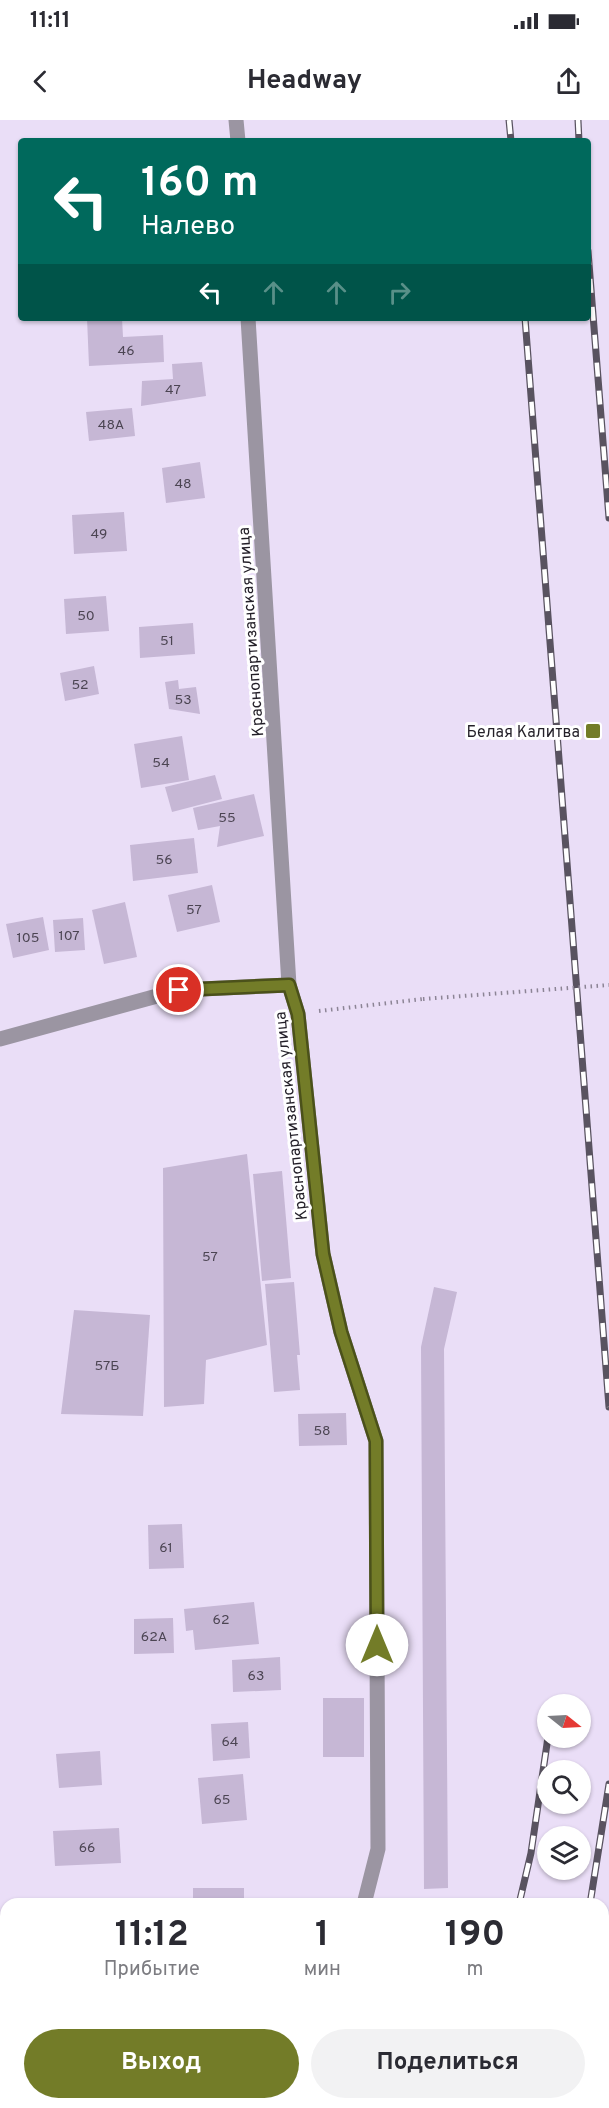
<!DOCTYPE html>
<html lang="ru">
<head>
<meta charset="utf-8">
<style>
  :root { --surface:#fff; --page:#f2f2f3; --text:#2b2b33; --muted:#7c7c81; --accent:#737c28 }
  body { margin:0; font-family:Overpass,sans-serif; background:var(--page); color:var(--text); height:100vh; display:flex; flex-direction:column; font-size:22px; white-space:nowrap }
  * { box-sizing:border-box; margin:0 }
  p { font-size:20px; color:var(--muted) }
  .icon { flex:none; width:33px; height:33px; fill:none; stroke:currentColor; stroke-width:2; stroke-linecap:round; stroke-linejoin:round }
  .map { position:relative; flex:1; overflow:hidden }
  .drawer { position:absolute; left:0px; top:1778px; width:609px; height:212px; display:flex; flex-direction:column; background:var(--surface); border-radius:18px 18px 0 0; box-shadow:0 2px 4px #0004 }
  .drawer>* { flex:none }
  .guide { position:absolute; left:18px; top:18px; width:573px; height:183px; border-radius:6px; box-shadow:0 2px 4px #0004; background:#00695c; color:#fff; overflow:hidden }
  .needle { width:39px; rotate:108deg }
  .controls { position:absolute; left:537px; top:1574px; display:grid; gap:12px }
  .controls a { display:grid; place-items:center; width:54px; height:54px; border-radius:50%; background:var(--surface); box-shadow:0 2px 4px #0004; font-size:30px }
  .pin { position:absolute; display:grid; place-items:center; width:51px; height:51px; color:#fff; margin:-26px; border:3px solid #fff; border-radius:50%; box-shadow:0 2px 6px #0007 }
  .me { position:absolute; width:66px; margin:-33px; rotate:0deg; stroke-linejoin:round; filter:drop-shadow(0 0 4px #0008) }
  .turn { display:flex; align-items:center; gap:21px; height:126px; padding:0 24px; font-size:27px }
  .turn .icon { width:78px; height:78px; stroke-width:2.5 }
  .turn b { display:block; font-size:42px; line-height:51px }
  .lanes { display:flex; align-items:center; height:57px; padding:0 24px; background:#0003; justify-content:center; gap:30px; direction:ltr }
  .lanes .off { opacity:.35 }
  .eta { display:flex; justify-content:space-evenly; align-items:center; height:102px; text-align:center }
  .eta b { font-size:36px; font-weight:700; line-height:42px }
  .primary-button { display:flex; gap:12px; margin-top:auto; padding:12px 24px }
  .primary-button a { flex:1; height:69px; border-radius:36px; background:var(--accent); color:#fff; font-size:24px; font-weight:700; line-height:69px; text-align:center }
  .primary-button a+a { background:var(--page); color:var(--text) }
  .status { display:flex; justify-content:space-between; align-items:center; height:42px; padding:0 30px; background:var(--surface); direction:ltr }
  .status svg { height:16px; fill:currentColor }
  header { display:flex; justify-content:space-between; align-items:center; height:78px; padding:0 24px; background:var(--surface); font-size:27px; font-weight:700 }
  .map>svg:first-child { display:block }
  .building { fill:#c6b7d5 }
  .lines { fill:none; stroke-linecap:round; stroke-linejoin:round }
  .path { stroke:#8c8495; stroke-width:4; stroke-dasharray:1.5 4.5; stroke-linecap:butt }
  .minor { stroke:#9b95a2; stroke-width:15 }
  .rail-casing { stroke:#595360; stroke-width:7 }
  .rail { stroke:#fff; stroke-width:4.5; stroke-dasharray:14; stroke-linecap:butt }
  .path-bridge { stroke:#8c8495; stroke-width:4; stroke-dasharray:1.5 4.5; stroke-linecap:butt }
  .route-casing { stroke:#4b511a; stroke-width:15 }
  .route { stroke:#737c28; stroke-width:10 }
  .poi-dot { fill:#737c28; stroke:#fff; stroke-width:2 }
  .labels { text-anchor:middle; stroke-width:6; stroke-linejoin:round; paint-order:stroke }
  .number-label { font-size:14px; fill:#4c4553 }
  .street-label { font-size:16px; fill:#231f28; stroke:#fff }
  .poi-label { font-size:16px; fill:#231f28; stroke:#fff; text-anchor:end }
</style>
</head>
<body>
<div class="status"><b>11:11</b><svg viewBox="0 0 49 12"><path d="M0 12V9h3v3zM5 12V6h3v6zM10 12V3h3v9zM15 12V0h3v12zM26 1h20v11H26zM47 4h2v5h-2z"/></svg></div>
<header><svg class="icon" aria-label="back" viewBox="0 0 24 24"><path d="M15 5l-7 7 7 7"/></svg>Headway<svg class="icon" aria-label="share" viewBox="0 0 24 24"><path d="M12 15V3M7 8l5-5 5 5M5 13v7h14v-7"/></svg></header>
<div class="map">
<svg width="609" height="1988" viewBox="0 0 609 1988">
  <rect width="100%" height="100%" fill="#eadef7"/>
  <g class="building">
    <polygon points="87,198 122,198 123,217 163,215 164,242 89,246"/>
    <polygon points="202,242 206,276 141,286 142,261 173,259 172,244"/>
    <polygon points="132,288 135,316 89,321 86,292"/>
    <polygon points="200,342 205,378 166,383 162,348"/>
    <polygon points="124,392 127,431 74,434 72,395"/>
    <polygon points="106,476 109,511 66,514 64,479"/>
    <polygon points="193,503 195,534 140,538 139,507"/>
    <polygon points="94,546 99,574 65,581 60,553"/>
    <polygon points="178,560 179,569 196,567 200,594 169,589 165,562"/>
    <polygon points="182,616 189,660 141,668 134,624"/>
    <polygon points="215,655 222,679 172,692 165,667"/>
    <polygon points="254,674 264,716 217,727 220,706 198,710 193,688"/>
    <polygon points="194,718 198,753 133,761 130,725"/>
    <polygon points="212,765 220,802 177,812 168,775"/>
    <polygon points="125,782 137,837 104,844 92,790"/>
    <polygon points="43,797 49,830 13,838 6,804"/>
    <polygon points="83,798 85,830 55,832 53,800"/>
    <polygon points="247,1034 267,1225 206,1240 204,1284 164,1287 163,1048"/>
    <polygon points="282,1051 291,1158 262,1161 253,1054"/>
    <polygon points="294,1162 300,1235 297,1235 300,1270 274,1272 265,1164"/>
    <polygon points="434,1167 457,1172 444,1229 448,1768 424,1769 421,1227"/>
    <polygon points="74,1190 150,1195 143,1296 61,1294"/>
    <polygon points="346,1293 347,1325 299,1326 298,1294"/>
    <polygon points="182,1404 184,1448 149,1449 148,1405"/>
    <polygon points="254,1482 259,1524 195,1530 193,1510 186,1511 184,1489"/>
    <polygon points="173,1498 174,1533 134,1534 134,1499"/>
    <polygon points="280,1537 281,1570 233,1572 232,1540"/>
    <rect x="323" y="1578" width="41" height="59"/>
    <polygon points="248,1602 250,1638 213,1641 211,1604"/>
    <polygon points="100,1631 102,1665 59,1668 56,1634"/>
    <polygon points="243,1654 247,1700 202,1704 198,1658"/>
    <polygon points="119,1708 121,1743 55,1746 53,1711"/>
    <rect x="193" y="1768" width="51" height="16"/>
    <polygon points="346,1983 371,1983 369,1988 344,1988"/>
  </g>
  <g class="lines">
    <polyline class="path" points="319,891 423,879"/>
    <g class="minor">
      <polyline points="236,0 238,21"/>
      <polyline points="248,198 289,865 298,894 323,1134 341,1212 376,1321 378,1729 364,1784"/>
      <polyline points="0,919 179,870 289,865"/>
      <polyline points="315,1988 316,1983"/>
    </g>
    <defs>
      <g id="rail">
        <polyline points="509,0 511,21"/>
        <polyline points="578,0 579,21"/>
        <polyline points="588,131 609,398"/>
        <polyline points="525,198 609,1287"/>
        <polyline points="519,1784 531,1733 548,1617"/>
        <polyline points="590,1784 609,1664"/>
        <polyline points="603,1867 609,1852"/>
        <polyline points="468,1988 469,1983"/>
        <polyline points="528,1988 530,1983"/>
        <polyline points="554,1988 556,1983"/>
      </g>
    </defs>
    <use href="#rail" class="rail-casing"/>
    <use href="#rail" class="rail"/>
    <polyline class="path-bridge" points="423,879 609,865"/>
  </g>
  <g class="lines">
    <defs>
      <polyline id="route" points="179,870 289,865 298,894 323,1134 341,1212 376,1321 377,1525"/>
    </defs>
    <use href="#route" class="route-casing"/>
    <use href="#route" class="route"/>
  </g>
  <rect class="poi-dot" x="585" y="603" width="16" height="16" rx="3"/>
  <g class="labels">
    <g class="number-label">
      <text x="126" y="235">46</text>
      <text x="173" y="274">47</text>
      <text x="111" y="309">48А</text>
      <text x="183" y="368">48</text>
      <text x="99" y="418">49</text>
      <text x="86" y="500">50</text>
      <text x="167" y="525">51</text>
      <text x="80" y="569">52</text>
      <text x="183" y="584">53</text>
      <text x="161" y="647">54</text>
      <text x="227" y="702">55</text>
      <text x="164" y="744">56</text>
      <text x="194" y="794">57</text>
      <text x="69" y="820">107</text>
      <text x="28" y="822">105</text>
      <text x="210" y="1141">57</text>
      <text x="107" y="1250">57Б</text>
      <text x="322" y="1315">58</text>
      <text x="166" y="1432">61</text>
      <text x="221" y="1504">62</text>
      <text x="154" y="1521">62А</text>
      <text x="256" y="1560">63</text>
      <text x="230" y="1626">64</text>
      <text x="222" y="1684">65</text>
      <text x="87" y="1732">66</text>
    </g>
    <g class="street-label">
      <text transform="translate(250 512) rotate(-94)" y="6">Краснопартизанская улица</text>
      <text transform="translate(290 996) rotate(-96)" y="6">Краснопартизанская улица</text>
    </g>
    <g class="poi-label">
      <text x="580" y="617">Белая Калитва</text>
    </g>
  </g>
</svg>
<div class="controls">
<a><svg class="needle" viewBox="-14 -14 28 28"><path d="M0-13l5 13h-10z" fill="#e53935"/><path d="M0 13l5-13h-10z" fill="#7c7c81"/></svg></a>
<a><svg class="icon" aria-label="search" viewBox="0 0 24 24"><circle cx="10" cy="10" r="6"/><path d="M15 15l6 6"/></svg></a>
<a><svg class="icon" aria-label="layers" viewBox="0 0 24 24"><path d="M12 4l9 5-9 5-9-5zM3 14l9 5 9-5"/></svg></a>
</div>
<div class="pin" style="left:179px;top:870px;background:#d93025"><svg class="icon" aria-label="arrive" viewBox="0 0 24 24"><path d="M6 21V4h12l-3 4 3 4H6"/></svg></div>
<svg class="me" style="left:377px;top:1525px" viewBox="-20 -20 40 40"><circle r="19" fill="#fff"/><path d="M0-13L10 11 0 6-10 11z" fill="#737c28"/></svg>
<div class="guide">
<div class="turn"><svg class="icon" aria-label="left" viewBox="0 0 24 24"><path d="M17 20v-9H6M10 6l-5 5 5 5"/></svg><div><b>160 m</b>Налево</div></div>
<div class="lanes"><svg class="icon" aria-label="left" viewBox="0 0 24 24"><path d="M17 20v-9H6M10 6l-5 5 5 5"/></svg><svg class="icon off" aria-label="ahead" viewBox="0 0 24 24"><path d="M12 20V5M6 11l6-6 6 6"/></svg><svg class="icon off" aria-label="ahead" viewBox="0 0 24 24"><path d="M12 20V5M6 11l6-6 6 6"/></svg><svg class="icon off" aria-label="right" viewBox="0 0 24 24"><path d="M7 20v-9h11M14 6l5 5-5 5"/></svg></div>
</div>
<section class="drawer">
<div class="eta">
<div><b>11:12</b><p>Прибытие</p></div>
<div><b>1</b><p>мин</p></div>
<div><b>190</b><p>m</p></div>
</div>
<div class="primary-button"><a>Выход</a><a>Поделиться</a></div>
</section>
</div>
</body>
</html>
